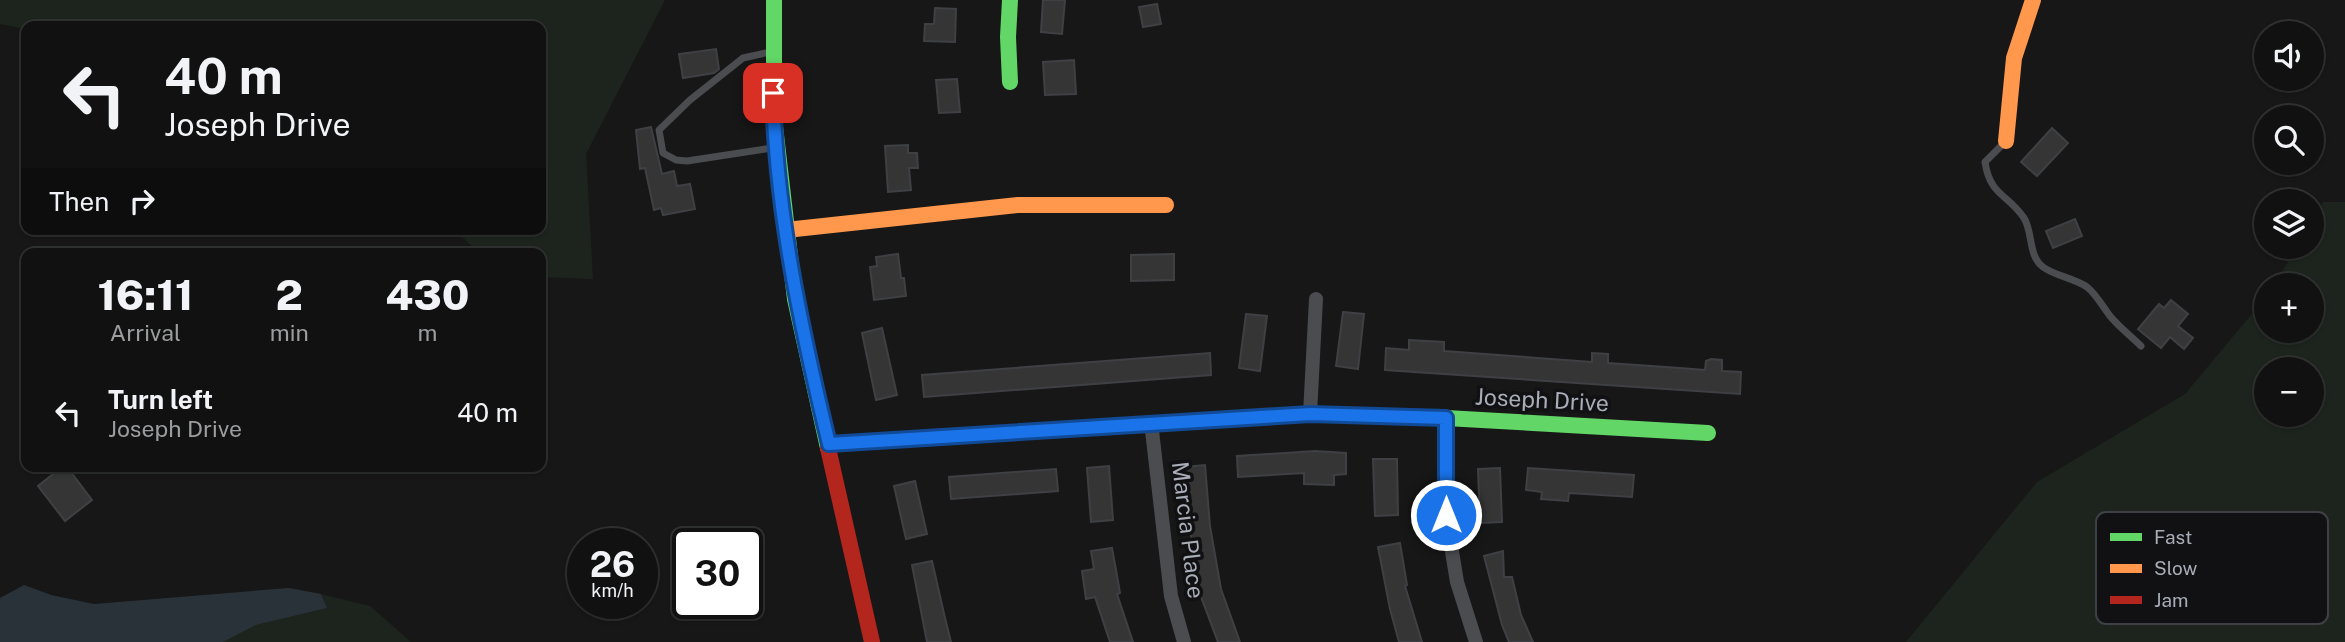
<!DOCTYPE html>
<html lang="en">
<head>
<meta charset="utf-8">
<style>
  :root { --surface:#111; --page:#1e1f1f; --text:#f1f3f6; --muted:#9c9d9f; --line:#303131 }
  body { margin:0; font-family:"Public Sans",sans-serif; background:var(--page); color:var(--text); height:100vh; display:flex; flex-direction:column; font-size:26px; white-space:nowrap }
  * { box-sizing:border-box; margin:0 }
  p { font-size:23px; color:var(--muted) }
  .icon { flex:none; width:38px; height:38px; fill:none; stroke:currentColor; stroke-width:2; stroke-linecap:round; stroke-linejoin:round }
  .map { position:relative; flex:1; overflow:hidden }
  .side { position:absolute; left:21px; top:248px; width:525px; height:224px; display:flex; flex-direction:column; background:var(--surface); border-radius:14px; box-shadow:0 2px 5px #0004,0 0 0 2px var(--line) }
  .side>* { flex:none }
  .top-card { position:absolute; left:21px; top:21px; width:525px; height:214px; border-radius:14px; box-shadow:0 2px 5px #0004,0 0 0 2px var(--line); background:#111; color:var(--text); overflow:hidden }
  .fabs { position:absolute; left:2254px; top:21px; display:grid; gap:14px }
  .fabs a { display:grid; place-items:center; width:70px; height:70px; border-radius:50%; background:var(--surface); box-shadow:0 2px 5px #0004,0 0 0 2px var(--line); font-size:35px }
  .speed { position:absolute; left:567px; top:528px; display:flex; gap:14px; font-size:35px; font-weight:700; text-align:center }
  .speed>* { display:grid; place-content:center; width:91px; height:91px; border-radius:50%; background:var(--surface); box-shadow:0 2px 5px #0004,0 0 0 2px var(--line); line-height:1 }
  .speed small { font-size:18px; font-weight:400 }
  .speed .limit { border:4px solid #111; border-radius:10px; background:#fff; color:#111 }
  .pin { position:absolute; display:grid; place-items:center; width:60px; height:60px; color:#fff; margin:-30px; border-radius:14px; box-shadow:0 4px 10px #0006 }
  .me { position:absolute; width:77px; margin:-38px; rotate:0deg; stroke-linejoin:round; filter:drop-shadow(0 0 5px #0008) }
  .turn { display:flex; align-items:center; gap:24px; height:147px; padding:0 28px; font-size:32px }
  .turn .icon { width:91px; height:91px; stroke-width:2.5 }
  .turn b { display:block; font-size:49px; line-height:60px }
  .then { display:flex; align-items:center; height:66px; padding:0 28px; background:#0003; gap:14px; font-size:26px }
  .eta { display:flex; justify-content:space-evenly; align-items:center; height:119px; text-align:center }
  .eta b { font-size:42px; font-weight:800; line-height:49px }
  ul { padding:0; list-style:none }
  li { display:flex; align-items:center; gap:21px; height:91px; padding:0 28px }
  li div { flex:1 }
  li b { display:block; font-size:26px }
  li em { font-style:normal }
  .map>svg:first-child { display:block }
  .green { fill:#1d241e; fill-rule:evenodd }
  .water { fill:#2a3239 }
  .building { fill:#353536; stroke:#3f4043; stroke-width:2 }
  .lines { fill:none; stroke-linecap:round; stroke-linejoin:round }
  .lane { stroke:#4b4c50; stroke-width:7 }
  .street { stroke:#4b4c50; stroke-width:14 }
  .fast { stroke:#63d668; stroke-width:16 }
  .slow { stroke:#ff974d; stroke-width:16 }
  .jam { stroke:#b3261e; stroke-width:16 }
  .route-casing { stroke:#114b97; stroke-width:18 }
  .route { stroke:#1a73e8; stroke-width:12 }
  .labels { text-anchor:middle; stroke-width:7; stroke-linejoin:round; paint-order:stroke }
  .street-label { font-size:23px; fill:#a8adb8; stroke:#111113 }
  .key { fill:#111113; stroke:#3e4045; stroke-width:2 }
  .key-label { font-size:19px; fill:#a8adb8 }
</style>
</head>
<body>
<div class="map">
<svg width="2345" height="642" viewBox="0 0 2345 642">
  <rect width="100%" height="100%" fill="#171717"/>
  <g class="green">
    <polygon points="0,0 665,0 586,154 593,279 541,277 541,254 481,254 453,229 541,229 541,26 26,26 26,29 0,24"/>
    <path d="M2323,202H2345V642H1906L2037,482L2185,394L2266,297V331H2312V285H2274L2297,247H2312V221ZM2266,369H2312V415H2266Z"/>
    <polygon points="321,594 370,606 411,642 223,642 256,625 327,608"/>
  </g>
  <polygon class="water" points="24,585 51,595 94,604 289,588 321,594 327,608 256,625 223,642 0,642 0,598"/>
  <g class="building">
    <polygon points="1043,0 1065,0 1062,34 1041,32"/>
    <polygon points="1157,4 1161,24 1143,27 1139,7"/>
    <polygon points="935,8 956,9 955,42 924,41 925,24 934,24"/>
    <polygon points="716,49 719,69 714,73 683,78 679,54"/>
    <polygon points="1074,60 1076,94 1045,95 1043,62"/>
    <polygon points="957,79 960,112 939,113 936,80"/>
    <polygon points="651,127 662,174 674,171 677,186 690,184 695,209 663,215 661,208 654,210 645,168 640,169 636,130"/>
    <polygon points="2052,128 2068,143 2037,176 2021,162"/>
    <polygon points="908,145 908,153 917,153 918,168 909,168 911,190 888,192 885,146"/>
    <polygon points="2075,219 2082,236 2053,248 2046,231"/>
    <polygon points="898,254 901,278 904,278 906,296 874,300 870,267 877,266 876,257"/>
    <polygon points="1174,254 1174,280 1131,281 1131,255"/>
    <polygon points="2171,300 2188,314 2178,326 2193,338 2184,349 2170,337 2161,348 2138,329 2159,304 2164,308"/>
    <polygon points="1343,312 1364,314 1358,369 1336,366"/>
    <polygon points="1246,314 1267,316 1260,371 1239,368"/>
    <polygon points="882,328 897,395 876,400 862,333"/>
    <polygon points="1409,340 1444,342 1444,351 1592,362 1592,353 1608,354 1608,363 1680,368 1705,370 1706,361 1711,359 1722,360 1722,371 1741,372 1740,394 1385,370 1386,348 1409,350"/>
    <polygon points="1210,353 1211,375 924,397 922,375"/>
    <polygon points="1315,451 1346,453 1346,474 1334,475 1334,485 1304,484 1304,473 1238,477 1237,456"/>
    <polygon points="1373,459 1397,459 1398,515 1375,516"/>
    <polygon points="1205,465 1210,526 1221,589 1240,642 1218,642 1201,597 1186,505 1184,467"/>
    <polygon points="1109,466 1113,520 1091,522 1087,468"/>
    <polygon points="62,467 67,467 92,500 65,521 38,486"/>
    <polygon points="1500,468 1502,522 1480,523 1478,469"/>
    <polygon points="1528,468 1634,475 1632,497 1569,493 1568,501 1541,499 1542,492 1526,490"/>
    <polygon points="1056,469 1058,491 951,499 949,477"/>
    <polygon points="915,481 927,534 906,539 894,486"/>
    <polygon points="1400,543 1407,585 1405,586 1422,642 1399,642 1390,609 1378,547"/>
    <polygon points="1112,548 1118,581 1120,593 1117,594 1133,642 1110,642 1095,597 1086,599 1082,571 1094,569 1091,551"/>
    <polygon points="1503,551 1504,577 1512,577 1521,615 1533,642 1509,642 1502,625 1484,556"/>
    <polygon points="932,561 945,618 951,642 927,642 912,565"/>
  </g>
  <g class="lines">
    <g class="lane">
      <polyline points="770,52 743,58 690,100 659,130 663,153 676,160 687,161 772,148"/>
      <path d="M2005,142L1985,162C1990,196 2008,194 2024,218C2033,232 2028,256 2043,267C2055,276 2074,278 2087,287C2096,294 2103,307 2110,316C2119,327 2131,336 2141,346"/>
    </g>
    <g class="street">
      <polyline points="1310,414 1316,299"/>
      <polyline points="1446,418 1446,515 1457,582 1476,642"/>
      <polyline points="1151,422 1171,596 1184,642"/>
    </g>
    <g class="fast">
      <polyline points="774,0 774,118 795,299 828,448"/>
      <polyline points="1010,0 1008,37 1010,82"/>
      <polyline points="829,444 1310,414 1446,418 1708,433"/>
    </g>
    <g class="slow">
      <polyline points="2006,141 2014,58 2033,0"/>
      <polyline points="786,230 1018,205 1166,205"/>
    </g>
    <polyline class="jam" points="828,448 872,642"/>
  </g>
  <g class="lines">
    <defs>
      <path id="route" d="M773,93C776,212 801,328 829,444L1310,414L1446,418V515"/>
    </defs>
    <use href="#route" class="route-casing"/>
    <use href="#route" class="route"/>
  </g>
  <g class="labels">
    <g class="street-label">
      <text transform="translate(1542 400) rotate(3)" y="8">Joseph Drive</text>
      <text transform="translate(1188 530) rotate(83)" y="8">Marcia Place</text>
    </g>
  </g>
  <rect x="2096" y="512" width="232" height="112" rx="10" class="key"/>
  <rect x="2110" y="533" width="32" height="8" fill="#63d668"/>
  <rect x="2110" y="564" width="32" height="9" fill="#ff974d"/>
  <rect x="2110" y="596" width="32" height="8" fill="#b3261e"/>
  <g class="key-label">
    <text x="2154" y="544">Fast</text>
    <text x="2154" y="575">Slow</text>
    <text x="2154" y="607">Jam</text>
  </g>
</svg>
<div class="fabs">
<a><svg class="icon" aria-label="sound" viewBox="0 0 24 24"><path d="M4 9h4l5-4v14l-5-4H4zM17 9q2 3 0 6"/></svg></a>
<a><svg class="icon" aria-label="search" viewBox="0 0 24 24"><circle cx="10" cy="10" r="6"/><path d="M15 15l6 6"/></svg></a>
<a><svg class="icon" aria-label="layers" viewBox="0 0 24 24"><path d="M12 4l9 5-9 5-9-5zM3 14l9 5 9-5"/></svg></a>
<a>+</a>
<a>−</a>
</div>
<div class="speed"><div>26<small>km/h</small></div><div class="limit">30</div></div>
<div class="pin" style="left:773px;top:93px;background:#d93025"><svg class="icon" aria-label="arrive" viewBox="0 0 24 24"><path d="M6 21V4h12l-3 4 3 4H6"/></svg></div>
<svg class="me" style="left:1446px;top:515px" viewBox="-20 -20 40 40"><circle r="17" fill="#1a73e8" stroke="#fff" stroke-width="3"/><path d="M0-11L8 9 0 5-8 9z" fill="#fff"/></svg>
<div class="top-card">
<div class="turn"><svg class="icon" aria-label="left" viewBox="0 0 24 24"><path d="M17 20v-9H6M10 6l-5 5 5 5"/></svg><div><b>40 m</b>Joseph Drive</div></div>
<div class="then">Then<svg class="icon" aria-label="right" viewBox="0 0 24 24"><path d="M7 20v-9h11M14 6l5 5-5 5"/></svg></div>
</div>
<section class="side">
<div class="eta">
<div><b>16:11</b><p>Arrival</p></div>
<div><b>2</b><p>min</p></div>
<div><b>430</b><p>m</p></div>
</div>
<ul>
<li><svg class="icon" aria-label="left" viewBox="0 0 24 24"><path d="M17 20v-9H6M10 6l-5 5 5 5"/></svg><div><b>Turn left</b><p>Joseph Drive</p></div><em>40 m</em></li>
</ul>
</section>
</div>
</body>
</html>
